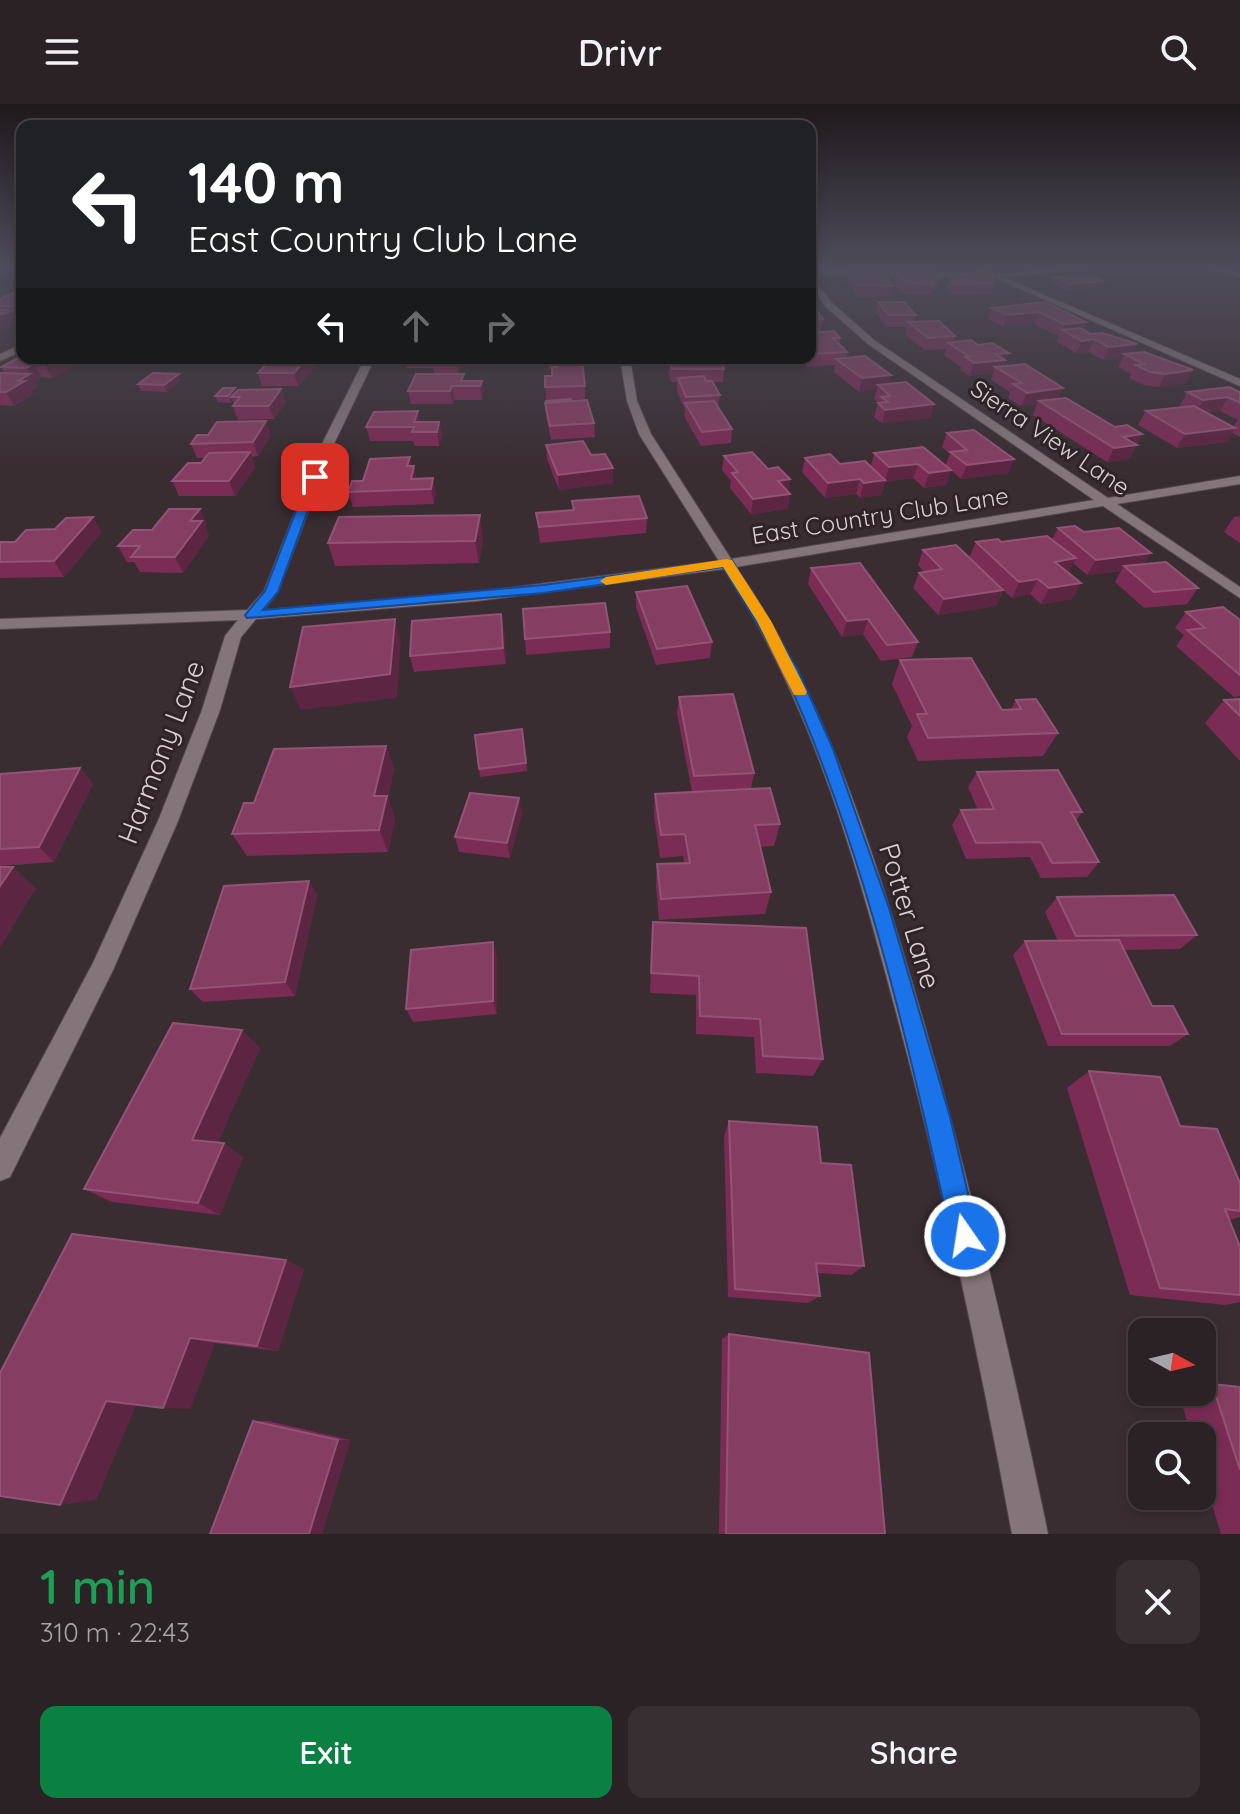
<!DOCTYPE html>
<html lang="en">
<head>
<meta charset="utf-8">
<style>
  :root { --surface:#2b2226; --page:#372f32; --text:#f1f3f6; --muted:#a6a4a7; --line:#473f43; --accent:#0b8043 }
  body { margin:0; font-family:Quicksand,sans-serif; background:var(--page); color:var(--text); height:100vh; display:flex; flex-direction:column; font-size:30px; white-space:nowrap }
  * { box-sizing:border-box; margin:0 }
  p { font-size:26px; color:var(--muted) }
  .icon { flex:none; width:44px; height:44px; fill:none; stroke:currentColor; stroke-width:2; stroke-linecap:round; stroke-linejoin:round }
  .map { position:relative; height:1430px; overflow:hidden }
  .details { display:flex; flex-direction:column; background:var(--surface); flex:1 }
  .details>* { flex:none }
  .hud { position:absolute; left:16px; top:16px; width:800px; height:244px; border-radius:16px; box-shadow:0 4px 12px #0003,0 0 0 2px var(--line); background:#202124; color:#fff; overflow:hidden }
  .needle { width:52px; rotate:98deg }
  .buttons { position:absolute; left:1128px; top:1214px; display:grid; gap:16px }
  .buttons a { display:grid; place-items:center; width:88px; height:88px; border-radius:16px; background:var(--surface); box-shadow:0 4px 12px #0003,0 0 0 2px var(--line); font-size:40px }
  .pin { position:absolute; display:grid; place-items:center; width:68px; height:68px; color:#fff; margin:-34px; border-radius:16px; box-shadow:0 4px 12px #0006 }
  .me { position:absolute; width:88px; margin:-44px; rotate:347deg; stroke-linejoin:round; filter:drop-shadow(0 0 6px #0008) }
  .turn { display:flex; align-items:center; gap:28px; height:168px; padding:0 40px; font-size:36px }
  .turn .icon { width:104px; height:104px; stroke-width:2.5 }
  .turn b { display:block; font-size:56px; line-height:68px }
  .lanes { display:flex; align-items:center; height:76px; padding:0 40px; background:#0003; justify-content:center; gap:40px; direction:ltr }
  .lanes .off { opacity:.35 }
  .round { display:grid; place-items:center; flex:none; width:84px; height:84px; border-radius:16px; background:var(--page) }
  .overview { display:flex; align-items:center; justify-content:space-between; height:136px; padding:0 40px }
  h1 { font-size:48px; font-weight:600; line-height:60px; color:#1e9e55 }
  .primary-button { display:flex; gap:16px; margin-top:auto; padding:16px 40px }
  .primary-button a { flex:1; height:92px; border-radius:16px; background:var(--accent); color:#fff; font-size:32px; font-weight:600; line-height:92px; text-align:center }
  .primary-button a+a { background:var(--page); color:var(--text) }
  header { display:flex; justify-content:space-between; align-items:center; height:104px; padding:0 40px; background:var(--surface); font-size:36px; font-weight:600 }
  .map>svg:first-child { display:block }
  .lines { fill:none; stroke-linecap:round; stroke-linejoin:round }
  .minor-casing { stroke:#53494e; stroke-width:2 }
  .tertiary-casing { stroke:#53494e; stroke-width:2 }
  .minor { fill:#84757a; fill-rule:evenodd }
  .tertiary { fill:#84757a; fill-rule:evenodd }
  .wall { fill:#7b2c54; fill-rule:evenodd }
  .shaded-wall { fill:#5c2541 }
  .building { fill:#853e62; stroke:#925474; stroke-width:2 }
  .route { fill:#1a73e8; stroke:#114b97; stroke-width:2 }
  .slow { fill:#f59e0b }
  .labels { text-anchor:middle; stroke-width:6; stroke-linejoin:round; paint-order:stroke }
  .far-street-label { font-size:24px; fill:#d7cfd2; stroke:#2f2328 }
  .street-label { font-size:28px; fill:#d7cfd2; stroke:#2f2328 }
</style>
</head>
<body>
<header><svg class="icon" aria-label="menu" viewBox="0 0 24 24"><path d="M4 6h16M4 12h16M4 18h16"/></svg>Drivr<svg class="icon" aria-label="search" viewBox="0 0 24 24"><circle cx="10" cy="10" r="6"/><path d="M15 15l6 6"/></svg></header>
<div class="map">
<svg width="1240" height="1430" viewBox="0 0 1240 1430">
  <rect width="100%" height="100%" fill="#392d32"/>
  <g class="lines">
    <defs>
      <g id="minor">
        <polygon points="1085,162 1108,162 997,174 810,170 810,166 997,170"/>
        <polygon points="1208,162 1240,169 1240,173 1208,164"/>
        <path d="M810,171L831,198L874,236L1108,394L1240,372V380L1117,400L1240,483V494L1103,402L736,463C827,595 874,749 919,902C970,1076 1011,1252 1048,1430H1012C979,1251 941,1073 893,897C853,747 810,596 724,465L477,497L256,515L241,533L220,606L178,717L113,866L10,1073L0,1077V1034L93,859L158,717L202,606L225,532L238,516L0,525V515L247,506L264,487L320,344L365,254H375L332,344L278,488L264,506L477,488L719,457L639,330L627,297L620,254H630L637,297L651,330L731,455L1094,396L868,240L825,202L810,179Z"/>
      </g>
      <g id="tertiary">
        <polygon points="968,162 977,162 1240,275 1240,282"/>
        <polygon points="22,240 22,247 0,257 0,250"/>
      </g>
    </defs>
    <use href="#minor" class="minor-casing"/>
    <use href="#tertiary" class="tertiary-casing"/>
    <use href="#minor" class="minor"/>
    <use href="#tertiary" class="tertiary"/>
  </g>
  <g class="wall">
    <polygon points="849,167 876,173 893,182 891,193 857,193 847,177"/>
    <polygon points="894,167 939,174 936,185 932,185 931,191 904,190 892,178"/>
    <polygon points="950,172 995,179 991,190 951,191 946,184"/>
    <polygon points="1055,173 1104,177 1102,183 1067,186 1053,179"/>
    <polygon points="15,188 20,214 15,214 18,219 0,226 0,195"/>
    <polygon points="810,198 823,215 821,227 810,227"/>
    <polygon points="878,198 916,211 914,218 955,232 954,238 978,241 1009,249 1004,262 1059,295 1115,323 1142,330 1129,355 1107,358 1033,311 1037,300 1021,302 1008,294 1010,288 991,276 993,269 970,272 960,266 961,263 944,251 946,245 925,246 905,231 907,223 886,223 876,209"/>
    <polygon points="1045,198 1086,218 1083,226 1132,250 1186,279 1159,283 1144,281 1129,274 1131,270 1118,263 1123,254 1103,256 1088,248 1076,249 1057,238 1059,232 1034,220 1003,223 988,215 992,204"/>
    <polygon points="810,229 840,234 839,240 847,248 846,254 889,280 934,300 930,314 882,319 874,313 878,299 879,299 874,295 877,285 859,288 834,268 835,261 807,263 800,254 810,254"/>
    <polygon points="22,252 73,262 52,274 41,273 34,277 37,283 31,287 33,290 14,302 0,301 0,269 5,269 1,263"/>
    <polygon points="237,254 268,254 264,259 239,259"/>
    <polygon points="272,254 317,254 316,255 311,255 314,264 298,282 262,282 258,269"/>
    <polygon points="404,254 465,254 458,270 434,270 433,264 406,264"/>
    <polygon points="536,254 578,254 578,257 585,282 585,295 571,296 594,319 595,333 551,336 546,313 545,299 562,296 546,296 545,272 552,272 552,265 549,265 548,255 536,255"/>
    <polygon points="680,254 721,254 724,265 723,278 713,278 720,291 718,304 732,325 731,339 701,342 684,312 685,306 677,287 677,278 671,278 669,270 670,257 680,257"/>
    <polygon points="181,276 167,288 141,287 138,280"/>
    <polygon points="482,277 484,290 482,296 454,296 453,300 411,300 408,287"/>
    <polygon points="281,285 286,298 274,315 238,316 233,302 234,300 233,297 231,299 218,298 215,292 236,287"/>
    <path d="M1187,288H1240V333L1232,329L1227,338L1177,344L1138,321L1146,307L1182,303L1180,302ZM1220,307L1238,316L1233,323L1206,309Z"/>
    <polygon points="420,318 439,318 442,332 439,342 415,342 413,337 370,337 366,323"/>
    <polygon points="947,329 1014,355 1008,369 961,375 951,366 946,381 924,384 913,374 885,378 881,391 860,394 856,390 825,394 802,368 805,354 840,360 871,362 874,349 945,362 950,350 942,343"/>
    <polygon points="271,331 258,352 251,353 255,363 235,392 179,392 172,377 201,359 205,354 197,354 191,340"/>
    <polygon points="546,341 591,351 613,364 613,379 559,386 547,355"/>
    <polygon points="724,352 768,365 790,375 788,387 788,405 751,410 730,384 731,377 722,366"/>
    <polygon points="411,362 416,375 436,389 434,400 353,403 348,388"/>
    <polygon points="572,397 647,414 646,429 540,439 536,409 573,406"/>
    <polygon points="1240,412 1240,439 1224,428 1234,413"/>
    <polygon points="207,420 205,423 209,432 183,469 140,468 134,458 127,458 118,442 152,426"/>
    <polygon points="1058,424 1084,428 1144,460 1198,484 1187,500 1144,504 1115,478 1121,467 1087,471 1073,459 1068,469 1072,495 1041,500 1030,490 1012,494 982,466 1003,486 996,502 938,511 913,484 919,469 924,468 918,461 923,446 969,454 976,438 1052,435"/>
    <polygon points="102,428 64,473 0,474 0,438 15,438"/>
    <polygon points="483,433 479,459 335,462 328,439"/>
    <polygon points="811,464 918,538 912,553 881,557 863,530 842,533 808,480"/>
    <polygon points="636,488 712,538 710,554 656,561 636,503"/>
    <polygon points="1186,508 1240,516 1240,592 1234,593 1176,542 1184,531 1175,524"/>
    <polygon points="504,526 506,560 414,568 410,552"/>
    <polygon points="610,528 610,544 526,551 525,535"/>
    <polygon points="900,556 1002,606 1011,605 1016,596 1058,629 1043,652 918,657 907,633 912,622 892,580"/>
    <polygon points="679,593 754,669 751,684 780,720 774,742 760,743 771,788 765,810 659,816 656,782 657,760 684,759 683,752 660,754 654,712 655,690 692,688 677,609"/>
    <polygon points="1240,595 1240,657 1205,619 1224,596"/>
    <polygon points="522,625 527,667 480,673 479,665"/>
    <polygon points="386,642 394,665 388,694 395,715 388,748 247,752 232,730 254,699"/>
    <polygon points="80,664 93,680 54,758 0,762 0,670"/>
    <polygon points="977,668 1082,708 1076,717 1099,758 1087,773 1041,774 1030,753 966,755 952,721 961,706 978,706 968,683"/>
    <polygon points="522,709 510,754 459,748 455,733"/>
    <polygon points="309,777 317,791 295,892 203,898 190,885"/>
    <polygon points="1057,793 1197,831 1180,845 1123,846 1152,902 1188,930 1170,942 1048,942 1013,851 1025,837 1058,837 1045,808"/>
    <polygon points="653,818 823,955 813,972 756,969 754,933 696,930 696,891 650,889"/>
    <polygon points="497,852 497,910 413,918 406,905"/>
    <polygon points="242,926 260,944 218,1038 243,1053 220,1111 112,1098 84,1085"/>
    <polygon points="1089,967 1180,1022 1240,1079 1240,1113 1229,1116 1240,1143 1240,1198 1225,1201 1130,1191 1067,984"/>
    <polygon points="729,1017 821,1059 864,1162 851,1171 817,1169 820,1192 808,1199 728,1193 724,1032"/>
    <polygon points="304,1165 278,1247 215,1239 190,1305 136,1300 96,1396 0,1269"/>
    <polygon points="729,1230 885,1430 719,1430 722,1235"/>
    <polygon points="1202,1280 1212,1280 1240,1283 1240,1430 1221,1430 1202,1367 1202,1332 1192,1332 1178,1288 1202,1288"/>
    <polygon points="253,1317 268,1317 350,1336 322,1430"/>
  </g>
  <g class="shaded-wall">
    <polygon points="1104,177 1102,183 1067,186 1069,180"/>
    <polygon points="22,199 22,213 20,214 14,202"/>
    <polygon points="11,207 18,219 0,226 0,211"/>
    <polygon points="1039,208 1034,220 1003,223 1007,211"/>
    <polygon points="1086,218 1081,230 1062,226 1064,220"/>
    <polygon points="1094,235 1088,248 1076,249 1082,237"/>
    <polygon points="1137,240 1131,253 1124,250 1123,254 1103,256 1109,243"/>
    <polygon points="1009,249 1004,262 995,263 993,269 970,272 974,259 996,250"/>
    <polygon points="58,254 69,254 73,262 52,274 45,261"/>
    <polygon points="307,254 311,254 314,264 298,282 294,269"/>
    <polygon points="458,254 465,254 458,270 457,257"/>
    <polygon points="34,260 41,273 34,277 37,283 31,287 33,290 14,302 6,288 18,277 30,270 26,264"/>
    <polygon points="1193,266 1186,279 1159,283 1165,270"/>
    <polygon points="179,270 181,276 167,288 164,281"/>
    <polygon points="891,271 888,284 878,281 877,285 859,288 862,274"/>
    <polygon points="482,277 484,290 482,296 480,282"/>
    <polygon points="452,282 454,296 453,300 450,287"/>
    <polygon points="235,284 238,291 231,293 233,297 231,299 228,292"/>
    <polygon points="1063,284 1057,298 1039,297 1037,300 1021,302 1027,289"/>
    <polygon points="281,285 286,298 274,315 269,302"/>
    <polygon points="1228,293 1220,307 1195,310 1203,296"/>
    <polygon points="934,300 930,314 882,319 885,306"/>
    <polygon points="418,307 421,321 414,318"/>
    <polygon points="266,317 271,331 258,352 253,338"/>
    <polygon points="439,318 442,332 439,342 437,328"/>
    <polygon points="1235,324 1227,338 1177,344 1185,330"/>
    <polygon points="1142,330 1129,355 1107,358 1114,344 1123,333"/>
    <polygon points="250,348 255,363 235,392 229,377"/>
    <polygon points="410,353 412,367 414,362 417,376 415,386 407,362"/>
    <polygon points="1014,355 1008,369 961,375 967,361"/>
    <polygon points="918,360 913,374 885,378 889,363"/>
    <polygon points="613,364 613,379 559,386 558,371"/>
    <polygon points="951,366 946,381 924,384 929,369"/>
    <polygon points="433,374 436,389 434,400 431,385"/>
    <polygon points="790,375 787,390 778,377"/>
    <polygon points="860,375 856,390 825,394 828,379"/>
    <polygon points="885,376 881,391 860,394 864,379"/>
    <polygon points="790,390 788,405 751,410 753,395"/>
    <polygon points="200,405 207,420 205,423 209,432 183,469 175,453 190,417"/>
    <polygon points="480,411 483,433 479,459 475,437"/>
    <polygon points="93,413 102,428 64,473 54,457"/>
    <polygon points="1151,449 1141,464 1124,462 1121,467 1087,471 1096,456"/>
    <polygon points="1076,454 1068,470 1055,458"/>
    <polygon points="1038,475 1030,490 1012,494 1019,478"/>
    <polygon points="1081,479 1072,495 1041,500 1049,484"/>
    <polygon points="1003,486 996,502 938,511 944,495"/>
    <polygon points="501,510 504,526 506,560 503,544"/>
    <polygon points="395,515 401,538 397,594 301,606 290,583"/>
    <polygon points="868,515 863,530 842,533 847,517"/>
    <polygon points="386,642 394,665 388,694 395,715 388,748 379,726 374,692"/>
    <polygon points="80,664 93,680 54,758 39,743"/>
    <polygon points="519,694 522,709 510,754 507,739"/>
    <polygon points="13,763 36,784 0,844 0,782"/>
    <polygon points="309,777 317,791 295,892 285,878"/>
    <polygon points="493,838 497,852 497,910 493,897"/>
    <polygon points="242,926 260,944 213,1050 192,1036"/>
    <polygon points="224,1039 243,1053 220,1111 198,1099"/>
    <polygon points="286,1156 304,1165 278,1247 257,1242"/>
    <polygon points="190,1234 215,1239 190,1305 163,1304"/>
    <polygon points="106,1297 137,1298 96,1396 60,1401"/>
    <polygon points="338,1336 350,1336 322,1430 309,1430"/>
  </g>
  <g class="building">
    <polygon points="849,167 871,167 876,173 887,173 893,182 859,181"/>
    <polygon points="894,167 935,168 939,174 930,173 934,180 907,179"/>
    <polygon points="962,171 990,172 995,179 954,180 950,172"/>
    <polygon points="1089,171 1104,177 1069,180 1055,173"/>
    <polygon points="15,188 22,188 22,199 14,202 0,202 0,195"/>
    <polygon points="810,198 823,215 810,215"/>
    <polygon points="878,198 904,198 916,211 889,211"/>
    <polygon points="1045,198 1086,218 1064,220 1039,208 1007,211 992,204"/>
    <polygon points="0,206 11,207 0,211"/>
    <polygon points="939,217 955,232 928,234 908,218"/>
    <polygon points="1080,224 1091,230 1103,229 1137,240 1109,243 1094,235 1082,237 1062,226"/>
    <polygon points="834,227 840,234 833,234 847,248 810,250 810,229"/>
    <polygon points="971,236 978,241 992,239 1009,249 996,250 1005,256 974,259 965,253 969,252 948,239"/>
    <polygon points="1144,248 1193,266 1165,270 1150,268 1136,261 1144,260 1124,250"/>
    <polygon points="22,252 22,254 58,254 45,261 34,260 26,264 1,263"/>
    <polygon points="865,252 891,271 862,274 836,255"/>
    <polygon points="272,254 307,254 294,269 258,269"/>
    <polygon points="433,254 458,254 457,257 432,257"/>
    <polygon points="682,254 721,254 724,265 672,265 670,257 683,257"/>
    <polygon points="582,256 585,282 545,283 545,272 552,272 552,263 557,263 557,257"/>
    <polygon points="1025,260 1063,284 1027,289 1013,280 1022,279 995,263"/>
    <polygon points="0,269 30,270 18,277 25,277 6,288 0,288"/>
    <polygon points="153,269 179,270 164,281 138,280"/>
    <polygon points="416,270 464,270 461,277 482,277 480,282 452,282 450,287 408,287"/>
    <polygon points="704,272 706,277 712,277 720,291 686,293 678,274"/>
    <polygon points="906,278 934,300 885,306 878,299 888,298 881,293 890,292 878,281"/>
    <polygon points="1229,283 1240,288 1240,299 1228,293 1203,296 1187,288"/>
    <polygon points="223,284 235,284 228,292 215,292"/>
    <polygon points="281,285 269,302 233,302 240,293 231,293 238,286"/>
    <polygon points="1066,294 1115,323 1127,321 1142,330 1123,333 1137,341 1114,344 1039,297"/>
    <polygon points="571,295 572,297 547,299 546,297"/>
    <polygon points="587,296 594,319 550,322 545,299"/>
    <polygon points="714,297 732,325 702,328 685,299"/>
    <polygon points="1194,302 1235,324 1185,330 1146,307"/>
    <polygon points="418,307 414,318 439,318 437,328 412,328 414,323 366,323 374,308"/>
    <polygon points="266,317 253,338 191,340 197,331 208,331 217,318"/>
    <polygon points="974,326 1014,355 967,361 950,348 967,346 947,329"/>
    <polygon points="583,337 591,351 605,350 613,364 558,371 546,341"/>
    <polygon points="923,343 951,366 929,369 918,360 889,363 874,349"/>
    <polygon points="250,348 229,377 172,377 188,359 201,359 209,349"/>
    <polygon points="752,348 768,365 778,363 790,375 778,377 790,390 753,395 732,369 738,368 724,352"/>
    <polygon points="830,350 840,360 865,357 885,376 864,379 860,375 828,379 805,354"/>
    <polygon points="410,353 407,362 414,362 411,375 433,374 431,385 348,388 352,377 363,377 370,355"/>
    <polygon points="639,392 647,414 539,423 536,409 574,406 572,397"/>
    <polygon points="169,405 200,405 190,417 202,417 175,453 131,453 140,442 118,442 133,426 152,426"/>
    <polygon points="480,411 475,437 328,439 339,413"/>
    <polygon points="93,413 54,457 0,458 0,438 15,438 26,426 55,425 66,414"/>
    <polygon points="1075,422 1084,428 1119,424 1151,449 1096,456 1058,424"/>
    <polygon points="1047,432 1076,454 1055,458 1081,479 1049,484 1038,475 1019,478 976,438 998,435 1001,438"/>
    <polygon points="956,441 1003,486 944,495 919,469 942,465 923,446"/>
    <polygon points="1166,458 1198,484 1154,488 1124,462"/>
    <polygon points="860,459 918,538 887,541 868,515 847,517 811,464"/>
    <polygon points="687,482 712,538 657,545 636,488"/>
    <polygon points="605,499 610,528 525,535 523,505"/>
    <polygon points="1223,503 1240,516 1240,571 1187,526 1205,524 1186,508"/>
    <polygon points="501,510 503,544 410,552 412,517"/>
    <polygon points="395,515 390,570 290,583 303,523"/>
    <polygon points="971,554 1002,606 1021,605 1016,596 1036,595 1058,629 928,634 917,610 927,610 900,556"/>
    <polygon points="733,590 754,669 694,672 679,593"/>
    <polygon points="1240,595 1240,612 1224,596"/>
    <polygon points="522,625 526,659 479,665 475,631"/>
    <polygon points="386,642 374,692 387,692 379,726 232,730 244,699 254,699 274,645"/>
    <polygon points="80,664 39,743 0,745 0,670"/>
    <polygon points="1058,666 1082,708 1071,708 1099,758 1052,759 1041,738 976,739 961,706 994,705 977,668"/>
    <polygon points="770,684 780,720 755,721 771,788 661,795 657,760 690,759 685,730 661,731 655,690"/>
    <polygon points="470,689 519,694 507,739 455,733"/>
    <polygon points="0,763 13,763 0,782"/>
    <polygon points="309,777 285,878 190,885 224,782"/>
    <polygon points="1174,791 1197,831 1076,832 1057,793"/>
    <polygon points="653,818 806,824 823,955 763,952 760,915 700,912 699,872 651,869"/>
    <polygon points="1119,836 1152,902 1173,902 1188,930 1062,930 1025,837"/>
    <polygon points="493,838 493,897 406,905 411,846"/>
    <polygon points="173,919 242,926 192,1036 224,1039 198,1099 84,1085"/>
    <polygon points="1089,967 1160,973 1180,1022 1217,1025 1240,1079 1240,1107 1225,1105 1240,1143 1240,1191 1160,1184"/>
    <polygon points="729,1017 817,1023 821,1059 851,1061 864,1162 816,1159 820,1192 735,1185"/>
    <polygon points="72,1130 286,1156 257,1242 190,1234 163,1304 106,1297 60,1401 0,1392 0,1269"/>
    <polygon points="729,1230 869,1249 885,1430 726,1430"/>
    <polygon points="1212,1280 1240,1283 1240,1366"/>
    <polygon points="253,1317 338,1336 309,1430 210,1430"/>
  </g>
  <linearGradient id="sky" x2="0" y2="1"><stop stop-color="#1f191c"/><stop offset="0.45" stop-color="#4e4c5a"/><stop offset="1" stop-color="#4e4c5a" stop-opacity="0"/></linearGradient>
  <rect width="1240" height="362" fill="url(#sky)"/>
  <path class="route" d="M315,369L320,373L278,488L263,506L543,481L732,456L798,566L833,645L889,804L950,1013L978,1132L974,1142L965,1146L955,1142L951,1132C910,945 864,743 784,568C767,532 743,498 723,463L543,489L247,514L245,511L265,487L309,373Z"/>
  <polygon class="slow" points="727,455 732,456 771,517 807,588 805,591 794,591 757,517 723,463 606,481 600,477 606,473"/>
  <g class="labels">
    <g class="far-street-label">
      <text transform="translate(1050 334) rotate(34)" y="8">Sierra View Lane</text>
      <text transform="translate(880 412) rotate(-9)" y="8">East Country Club Lane</text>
    </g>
    <g class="street-label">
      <text transform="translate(161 648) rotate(-69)" y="10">Harmony Lane</text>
      <text transform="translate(910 812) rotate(73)" y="10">Potter Lane</text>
    </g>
  </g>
</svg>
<div class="buttons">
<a><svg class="needle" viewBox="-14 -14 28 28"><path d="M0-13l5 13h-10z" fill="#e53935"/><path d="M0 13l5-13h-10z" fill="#a6a4a7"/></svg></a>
<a><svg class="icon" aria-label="search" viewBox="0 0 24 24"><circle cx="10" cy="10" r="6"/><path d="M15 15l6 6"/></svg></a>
</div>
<div class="pin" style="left:315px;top:373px;background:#d93025"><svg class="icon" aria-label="arrive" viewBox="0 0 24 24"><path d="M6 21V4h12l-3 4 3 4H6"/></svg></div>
<svg class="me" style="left:965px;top:1132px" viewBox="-20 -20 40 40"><circle r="17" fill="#1a73e8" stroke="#fff" stroke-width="3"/><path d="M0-11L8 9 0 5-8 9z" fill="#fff"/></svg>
<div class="hud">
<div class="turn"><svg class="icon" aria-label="left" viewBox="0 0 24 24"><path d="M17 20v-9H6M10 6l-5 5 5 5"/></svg><div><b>140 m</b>East Country Club Lane</div></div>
<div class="lanes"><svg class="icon" aria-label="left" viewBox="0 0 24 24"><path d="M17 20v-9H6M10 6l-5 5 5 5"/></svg><svg class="icon off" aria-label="ahead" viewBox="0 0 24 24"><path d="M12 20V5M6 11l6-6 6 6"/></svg><svg class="icon off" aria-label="right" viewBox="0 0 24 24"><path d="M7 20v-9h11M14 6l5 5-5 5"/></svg></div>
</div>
</div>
<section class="details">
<div class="overview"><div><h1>1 min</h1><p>310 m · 22:43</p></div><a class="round"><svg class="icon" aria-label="close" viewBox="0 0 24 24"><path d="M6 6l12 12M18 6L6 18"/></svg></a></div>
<div class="primary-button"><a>Exit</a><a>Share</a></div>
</section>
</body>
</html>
